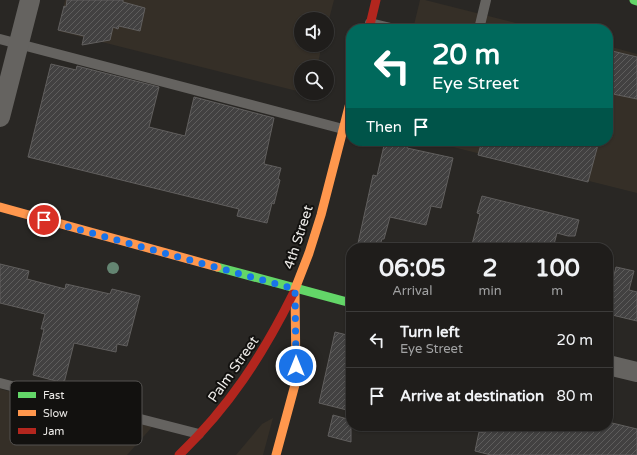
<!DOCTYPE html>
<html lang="en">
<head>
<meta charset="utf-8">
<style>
  :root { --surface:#1f1d1b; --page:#2c2a28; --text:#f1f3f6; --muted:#a1a2a3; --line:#3c3b3a }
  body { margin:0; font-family:"Varela Round",sans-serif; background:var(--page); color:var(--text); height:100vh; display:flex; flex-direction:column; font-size:15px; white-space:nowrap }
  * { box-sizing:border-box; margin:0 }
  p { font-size:13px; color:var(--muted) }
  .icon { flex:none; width:22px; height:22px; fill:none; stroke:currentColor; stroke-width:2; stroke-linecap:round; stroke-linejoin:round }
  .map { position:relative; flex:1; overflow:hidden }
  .sheet { position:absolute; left:346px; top:243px; width:267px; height:188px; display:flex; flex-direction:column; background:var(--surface); border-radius:16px; box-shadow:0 1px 3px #0004,0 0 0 1px var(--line) }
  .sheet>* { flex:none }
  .hud { position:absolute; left:346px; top:24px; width:267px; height:122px; border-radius:16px; box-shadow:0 1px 3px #0004,0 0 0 1px var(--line); background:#00695c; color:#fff; overflow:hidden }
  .controls { position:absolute; left:294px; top:12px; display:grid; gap:8px }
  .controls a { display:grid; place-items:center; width:40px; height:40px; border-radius:50%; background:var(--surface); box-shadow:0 1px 3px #0004,0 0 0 1px var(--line); font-size:20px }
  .pin { position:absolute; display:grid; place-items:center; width:34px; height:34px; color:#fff; margin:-17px; border:2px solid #fff; border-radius:50%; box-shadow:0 1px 4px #0007 }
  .me { position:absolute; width:44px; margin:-22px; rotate:0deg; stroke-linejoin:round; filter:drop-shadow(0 0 3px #0008) }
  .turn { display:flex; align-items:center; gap:14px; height:84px; padding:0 20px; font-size:18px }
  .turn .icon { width:52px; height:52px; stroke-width:2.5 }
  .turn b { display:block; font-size:28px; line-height:34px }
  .then { display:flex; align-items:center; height:38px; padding:0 20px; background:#0003; gap:8px; font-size:15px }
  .eta { display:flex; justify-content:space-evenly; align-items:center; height:68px; text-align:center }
  .eta b { font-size:24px; font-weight:800; line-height:28px }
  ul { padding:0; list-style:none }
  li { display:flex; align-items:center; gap:12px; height:56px; padding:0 20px; border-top:1px solid var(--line) }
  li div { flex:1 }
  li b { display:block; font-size:15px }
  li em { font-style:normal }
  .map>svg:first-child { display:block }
  .built { fill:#352f27 }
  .building { fill:url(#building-hatch); stroke:#615f5e }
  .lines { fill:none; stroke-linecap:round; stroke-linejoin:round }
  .lane { stroke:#656360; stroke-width:10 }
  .street { stroke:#656360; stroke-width:20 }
  .fast { stroke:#63d668; stroke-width:9 }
  .slow { stroke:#ff974d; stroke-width:9 }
  .jam { stroke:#b3261e; stroke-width:9 }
  .tree { fill:#648572 }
  .route { stroke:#1a73e8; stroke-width:7; stroke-dasharray:0 12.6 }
  .labels { text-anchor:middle; stroke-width:4; stroke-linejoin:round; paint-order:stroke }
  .street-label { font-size:14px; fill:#edebe8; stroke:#12110f }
  .key { fill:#12110f; stroke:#545250; stroke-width:1 }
  .key-label { font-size:11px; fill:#edebe8 }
</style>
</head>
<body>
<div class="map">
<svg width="637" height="455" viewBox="0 0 637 455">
  <defs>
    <pattern id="building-hatch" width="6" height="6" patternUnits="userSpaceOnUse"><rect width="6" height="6" fill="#424141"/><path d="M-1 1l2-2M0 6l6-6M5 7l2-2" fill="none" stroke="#5e5d5c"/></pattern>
  </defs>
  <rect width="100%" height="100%" fill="#292724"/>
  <g class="built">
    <polygon points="65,0 334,0 327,27 327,19 301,19 301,45 322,45 317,67 301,67 301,92 58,31"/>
    <polygon points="420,0 425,0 540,29 413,29"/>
    <polygon points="608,46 637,54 637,193 429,141 608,141"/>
    <polygon points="0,389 152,427 127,455 0,455"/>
    <polygon points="273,418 263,455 236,455 262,424"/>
  </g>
  <g class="building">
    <polygon points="67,0 123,0 123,2 145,8 140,31 119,26 118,29 113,27 110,40 82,45 84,36 58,30 64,6 66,7"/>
    <polygon points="608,50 637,57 637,99 608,93"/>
    <polygon points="51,64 76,70 77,66 159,87 149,127 185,136 194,97 274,118 264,164 281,168 278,179 280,180 274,204 272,203 267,223 237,216 239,209 28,157"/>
    <polygon points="385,141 409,141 407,148 453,158 441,208 431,206 426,225 390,217 384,239 382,239 379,248 357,248 373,175 377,176"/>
    <polygon points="482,141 599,141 588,182 478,155"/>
    <polygon points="482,196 579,220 575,236 568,236 557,233 553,248 471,248 480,214 477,213"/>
    <polygon points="0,264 29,271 27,279 65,289 66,284 110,294 112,289 140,296 127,346 117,344 116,352 74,343 64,383 33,375 44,329 41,329 45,314 0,303"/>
    <polygon points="616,267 634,271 629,290 637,292 637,321 608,314 608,300"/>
    <polygon points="335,332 351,336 351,411 319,403"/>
    <polygon points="333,415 351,420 351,442 328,436"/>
    <polygon points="608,422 637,429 637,455 491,455 475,451 479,432 485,433 486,426 608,426"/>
  </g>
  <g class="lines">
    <g class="lane">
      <polyline points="370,23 395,29"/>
      <polyline points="479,29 486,0"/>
      <polyline points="0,39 343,129"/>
      <polyline points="0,383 199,434"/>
    </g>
    <g class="street">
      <polyline points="0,117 30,0"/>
      <polyline points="608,365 637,372"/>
    </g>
    <g class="fast">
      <polyline points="634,0 637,1"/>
      <polyline points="217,267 351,303"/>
    </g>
    <g class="slow">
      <polyline points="0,207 217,267"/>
      <polyline points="276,455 296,381 295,289 309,253 321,215 351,99"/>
    </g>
    <g class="jam">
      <polyline points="369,29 376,0"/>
      <path d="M179,455C229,407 262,356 293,294"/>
    </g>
  </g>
  <circle class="tree" cx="113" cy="268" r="6"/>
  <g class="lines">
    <polyline class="route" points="44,220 295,289 296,366"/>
  </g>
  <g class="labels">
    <g class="street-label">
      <text transform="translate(298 237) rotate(-72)" y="5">4th Street</text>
      <text transform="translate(233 369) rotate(-55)" y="5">Palm Street</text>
    </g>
  </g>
  <rect x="10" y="381" width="132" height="64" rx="6" class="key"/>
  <rect x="18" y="392" width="18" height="6" fill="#63d668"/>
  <rect x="18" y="410" width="18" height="6" fill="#ff974d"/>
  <rect x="18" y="428" width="18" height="6" fill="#b3261e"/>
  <g class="key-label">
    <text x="43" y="399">Fast</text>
    <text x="43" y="417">Slow</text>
    <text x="43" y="435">Jam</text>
  </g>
</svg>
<div class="controls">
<a><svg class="icon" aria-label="sound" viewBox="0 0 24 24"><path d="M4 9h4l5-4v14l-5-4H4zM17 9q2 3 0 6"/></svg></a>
<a><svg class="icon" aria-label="search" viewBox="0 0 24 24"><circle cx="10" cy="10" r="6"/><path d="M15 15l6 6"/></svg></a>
</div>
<div class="pin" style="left:44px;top:220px;background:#d93025"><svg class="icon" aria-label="arrive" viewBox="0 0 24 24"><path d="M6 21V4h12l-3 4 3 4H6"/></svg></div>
<svg class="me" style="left:296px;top:366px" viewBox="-20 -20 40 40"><circle r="17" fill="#1a73e8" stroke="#fff" stroke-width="3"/><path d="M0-11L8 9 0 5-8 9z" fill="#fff"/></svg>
<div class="hud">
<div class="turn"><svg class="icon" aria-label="left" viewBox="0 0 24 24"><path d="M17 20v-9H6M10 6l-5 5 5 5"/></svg><div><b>20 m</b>Eye Street</div></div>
<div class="then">Then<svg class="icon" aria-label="arrive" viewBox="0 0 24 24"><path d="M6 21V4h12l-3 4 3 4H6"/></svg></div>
</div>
<section class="sheet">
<div class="eta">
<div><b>06:05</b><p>Arrival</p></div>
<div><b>2</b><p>min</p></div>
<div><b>100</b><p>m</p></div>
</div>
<ul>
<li><svg class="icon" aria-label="left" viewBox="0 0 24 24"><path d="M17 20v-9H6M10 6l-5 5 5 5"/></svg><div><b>Turn left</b><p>Eye Street</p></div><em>20 m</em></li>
<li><svg class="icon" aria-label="arrive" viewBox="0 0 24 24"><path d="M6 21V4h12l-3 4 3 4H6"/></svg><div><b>Arrive at destination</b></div><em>80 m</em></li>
</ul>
</section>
</div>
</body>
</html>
